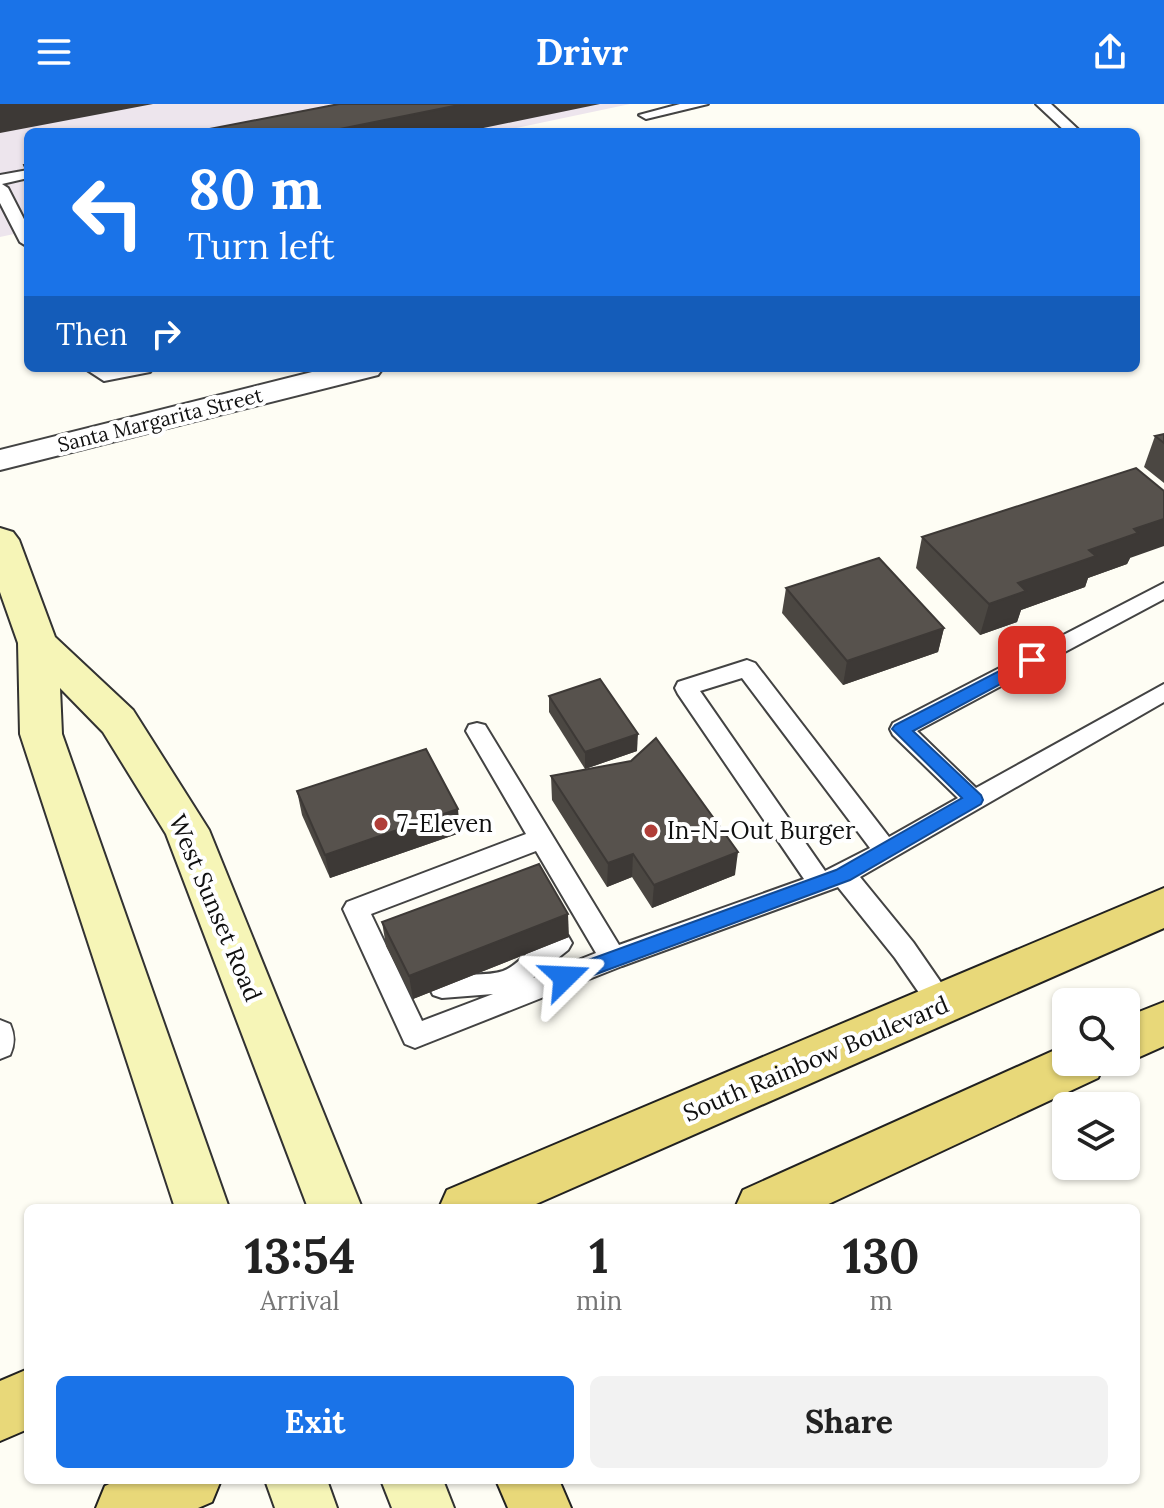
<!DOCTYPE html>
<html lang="en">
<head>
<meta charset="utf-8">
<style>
  :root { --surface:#fff; --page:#f2f2f2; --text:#222; --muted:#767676; --accent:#1a73e8 }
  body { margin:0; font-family:Lora,serif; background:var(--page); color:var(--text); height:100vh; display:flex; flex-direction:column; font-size:30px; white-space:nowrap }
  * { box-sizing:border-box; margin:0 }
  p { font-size:26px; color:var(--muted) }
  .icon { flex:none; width:44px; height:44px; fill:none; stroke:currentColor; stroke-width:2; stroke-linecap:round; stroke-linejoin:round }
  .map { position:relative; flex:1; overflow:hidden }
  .sheet { position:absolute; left:24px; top:1100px; width:1116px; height:280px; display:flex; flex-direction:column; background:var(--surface); border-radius:12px; box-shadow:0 2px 6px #0004 }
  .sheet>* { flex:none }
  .banner { position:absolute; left:24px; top:24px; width:1116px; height:244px; border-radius:12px; box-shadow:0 2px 6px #0004; background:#1a73e8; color:#fff; overflow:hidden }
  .tools { position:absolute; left:1052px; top:884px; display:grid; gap:16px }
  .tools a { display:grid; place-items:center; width:88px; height:88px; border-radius:12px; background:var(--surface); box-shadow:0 2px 6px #0004; font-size:40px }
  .pin { position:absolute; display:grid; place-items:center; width:68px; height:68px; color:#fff; margin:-34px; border-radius:16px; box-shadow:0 4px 12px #0006 }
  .me { position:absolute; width:88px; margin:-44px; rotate:69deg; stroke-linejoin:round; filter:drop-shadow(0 0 6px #0008) }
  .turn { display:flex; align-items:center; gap:28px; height:168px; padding:0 32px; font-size:36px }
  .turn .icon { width:104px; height:104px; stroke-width:2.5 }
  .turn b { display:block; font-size:56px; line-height:68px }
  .then { display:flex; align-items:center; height:76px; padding:0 32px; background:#0003; gap:16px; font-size:30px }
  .eta { display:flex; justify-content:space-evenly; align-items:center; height:136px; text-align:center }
  .eta b { font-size:48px; font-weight:700; line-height:56px }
  .button { display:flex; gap:16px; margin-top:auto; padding:16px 32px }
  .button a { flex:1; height:92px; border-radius:12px; background:var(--accent); color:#fff; font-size:32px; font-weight:700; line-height:92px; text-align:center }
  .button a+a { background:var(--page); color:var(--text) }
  header { display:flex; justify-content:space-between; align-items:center; height:104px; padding:0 32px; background:var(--accent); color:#fff; font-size:36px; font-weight:700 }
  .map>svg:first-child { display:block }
  .industrial { fill:#ede5ed }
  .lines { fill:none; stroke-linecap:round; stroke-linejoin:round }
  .service-casing { stroke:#434343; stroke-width:4 }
  .minor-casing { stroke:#434343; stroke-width:4 }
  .secondary-casing { stroke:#323232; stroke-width:4 }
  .primary-casing { stroke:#212121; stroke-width:4 }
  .service { fill:#fff; fill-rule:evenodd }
  .minor { fill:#fff; fill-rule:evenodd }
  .secondary { fill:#f6f5b7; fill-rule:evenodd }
  .primary { fill:#e8d879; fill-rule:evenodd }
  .wall { fill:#4b4742 }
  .shaded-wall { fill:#3d3936 }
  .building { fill:#57524d; stroke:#3d3936; stroke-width:2 }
  .route { fill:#1a73e8; stroke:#114b97; stroke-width:2 }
  .poi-dot { fill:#b03e38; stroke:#fff; stroke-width:3 }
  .labels { text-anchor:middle; stroke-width:8; stroke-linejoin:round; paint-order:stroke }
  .far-street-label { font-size:20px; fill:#101010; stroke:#fff }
  .poi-label { font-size:24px; fill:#101010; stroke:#fff; text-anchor:start }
  .street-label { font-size:24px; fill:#101010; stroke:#fff }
</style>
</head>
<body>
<header><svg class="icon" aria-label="menu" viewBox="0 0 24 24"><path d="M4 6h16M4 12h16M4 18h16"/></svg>Drivr<svg class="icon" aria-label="share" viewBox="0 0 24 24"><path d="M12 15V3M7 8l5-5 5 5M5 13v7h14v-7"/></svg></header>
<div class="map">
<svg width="1164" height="1404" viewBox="0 0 1164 1404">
  <rect width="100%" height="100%" fill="#fefdf4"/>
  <polygon class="industrial" points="0,0 630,0 497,28 28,28 28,127 0,133"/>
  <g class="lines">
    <defs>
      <g id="service">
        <polygon points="680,0 708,0 646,15 639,11"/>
        <polygon points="1036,0 1051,0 1081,28 1066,28"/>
        <polygon points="28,66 28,74 2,80 8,84 28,123 28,143 20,138 0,99 0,71"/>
        <polygon points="84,264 153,264 150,268 104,277"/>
        <path d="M1164,479V495L917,627L976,684L1164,580V598L860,773L913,838L951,893L955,901L951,909L942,912L933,909L895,854L838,783L622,862L425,940L415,944L405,940L343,805L347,798L526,730L466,627L469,621L477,619L485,621L619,841L804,775L678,590L675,584L678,578L747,556L755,559L889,733L958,694L893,631L890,625L893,619ZM742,574L870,744L825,767L700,587ZM536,747L596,849L533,874L568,846L572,839L568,832C541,822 526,859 503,867C481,874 455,867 433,875L429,883L433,891L442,894L493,890L422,917L371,810Z"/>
        <path d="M0,916L10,920C15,931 15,940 10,951L0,955Z"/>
      </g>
      <polygon id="minor" points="328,264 383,264 378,271 0,366 0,346"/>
      <g id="secondary">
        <polygon points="0,424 13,428 19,436 55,533 133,606 209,726 362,1104 308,1104 166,730 103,628 60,584 62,630 229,1104 175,1104 20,630 18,539 0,488"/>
        <polygon points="265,1376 327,1376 337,1404 275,1404"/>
        <polygon points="381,1376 443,1376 454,1404 392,1404"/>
      </g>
      <g id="primary">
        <polygon points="1164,784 1164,824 527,1104 439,1104 447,1086"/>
        <polygon points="1164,898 1164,942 1126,959 1124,958 1126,913"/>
        <polygon points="1066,941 1066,958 1105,958 1098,974 820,1104 735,1104 743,1086"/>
        <polygon points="28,1265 28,1325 0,1337 0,1277"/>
        <polygon points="118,1376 221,1376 212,1398 198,1404 96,1404 105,1382"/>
        <polygon points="496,1376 559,1376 571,1404 508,1404"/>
      </g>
    </defs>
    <use href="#service" class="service-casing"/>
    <use href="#minor" class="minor-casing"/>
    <use href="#secondary" class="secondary-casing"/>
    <use href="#primary" class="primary-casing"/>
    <use href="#service" class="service"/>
    <use href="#minor" class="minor"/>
    <use href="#secondary" class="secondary"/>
    <use href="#primary" class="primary"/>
  </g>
  <g class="wall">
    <polygon points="1164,330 1164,379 1144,363 1155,332"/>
    <polygon points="922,433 1130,454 1127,460 1088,474 1085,483 1021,506 1017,518 980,531 916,464"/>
    <polygon points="786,484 944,524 938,548 843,581 782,509"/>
    <polygon points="549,592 637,647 585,665 549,608"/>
    <polygon points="551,672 735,771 652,804 632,773 607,783 552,696"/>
    <polygon points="297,687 460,729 330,774 302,711"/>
    <polygon points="382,818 569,833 413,895 386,842"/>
  </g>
  <g class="shaded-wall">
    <polygon points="0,0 153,0 0,29"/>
    <polygon points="464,0 600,0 464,28 325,28"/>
    <polygon points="1164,415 1164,442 1130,454 1127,460 1088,474 1085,483 1021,506 1017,518 980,531 989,500 1018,479 1134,425"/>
    <polygon points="944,524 938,548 843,581 847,557"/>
    <polygon points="638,630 637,647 585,665 585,648"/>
    <polygon points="458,705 460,729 330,774 325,751"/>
    <polygon points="738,748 735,771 652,804 654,781"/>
    <polygon points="633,750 632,773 607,783 608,759"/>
    <polygon points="568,810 569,833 413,895 409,872"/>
  </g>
  <g class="building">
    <polygon points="339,0 464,0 325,28 194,28"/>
    <polygon points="28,60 28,70 24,61"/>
    <polygon points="1164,330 1164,339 1155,332"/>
    <polygon points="1136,364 1164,387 1164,415 1134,425 1138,429 1089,446 1096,452 1018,479 1026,487 989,500 922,433"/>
    <polygon points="879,454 944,524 847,557 786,484"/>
    <polygon points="600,575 638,630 585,648 549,592"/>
    <polygon points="656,634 738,748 654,781 633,750 608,759 551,672 631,657"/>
    <polygon points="426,645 458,705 325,751 297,687"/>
    <polygon points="539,760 568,810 409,872 382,818"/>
  </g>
  <polygon class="route" points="1032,550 1041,556 1038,560 913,627 981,691 983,696 981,700 850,776 572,879 565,881 558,879 555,873 558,867 836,766 962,694 892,625 895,621"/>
  <g class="poi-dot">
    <circle cx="381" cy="720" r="8"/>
    <circle cx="651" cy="727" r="8"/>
  </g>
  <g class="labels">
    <g class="far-street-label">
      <text transform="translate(160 316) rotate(-14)" y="7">Santa Margarita Street</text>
    </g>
    <g class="poi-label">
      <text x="397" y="728">7-Eleven</text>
      <text x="667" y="735">In-N-Out Burger</text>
    </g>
    <g class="street-label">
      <text transform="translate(215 804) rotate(67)" y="8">West Sunset Road</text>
      <text transform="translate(816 955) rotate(-23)" y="8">South Rainbow Boulevard</text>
    </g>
  </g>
</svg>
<div class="tools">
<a><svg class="icon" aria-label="search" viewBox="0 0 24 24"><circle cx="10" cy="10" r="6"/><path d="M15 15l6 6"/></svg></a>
<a><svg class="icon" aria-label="layers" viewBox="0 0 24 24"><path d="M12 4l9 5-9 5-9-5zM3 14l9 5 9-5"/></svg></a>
</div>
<div class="pin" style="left:1032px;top:556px;background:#d93025"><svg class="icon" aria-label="arrive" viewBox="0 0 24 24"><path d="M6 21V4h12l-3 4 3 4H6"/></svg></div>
<svg class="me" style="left:565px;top:873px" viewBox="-20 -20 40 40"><path d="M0-17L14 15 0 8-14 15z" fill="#1a73e8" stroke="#fff" stroke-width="4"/></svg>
<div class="banner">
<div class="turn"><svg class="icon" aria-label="left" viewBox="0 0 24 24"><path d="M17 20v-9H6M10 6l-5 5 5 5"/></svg><div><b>80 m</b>Turn left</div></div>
<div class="then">Then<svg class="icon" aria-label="right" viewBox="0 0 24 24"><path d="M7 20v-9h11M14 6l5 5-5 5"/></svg></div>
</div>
<section class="sheet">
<div class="eta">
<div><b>13:54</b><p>Arrival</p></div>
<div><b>1</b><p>min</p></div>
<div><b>130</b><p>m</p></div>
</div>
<div class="button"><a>Exit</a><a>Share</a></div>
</section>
</div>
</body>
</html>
